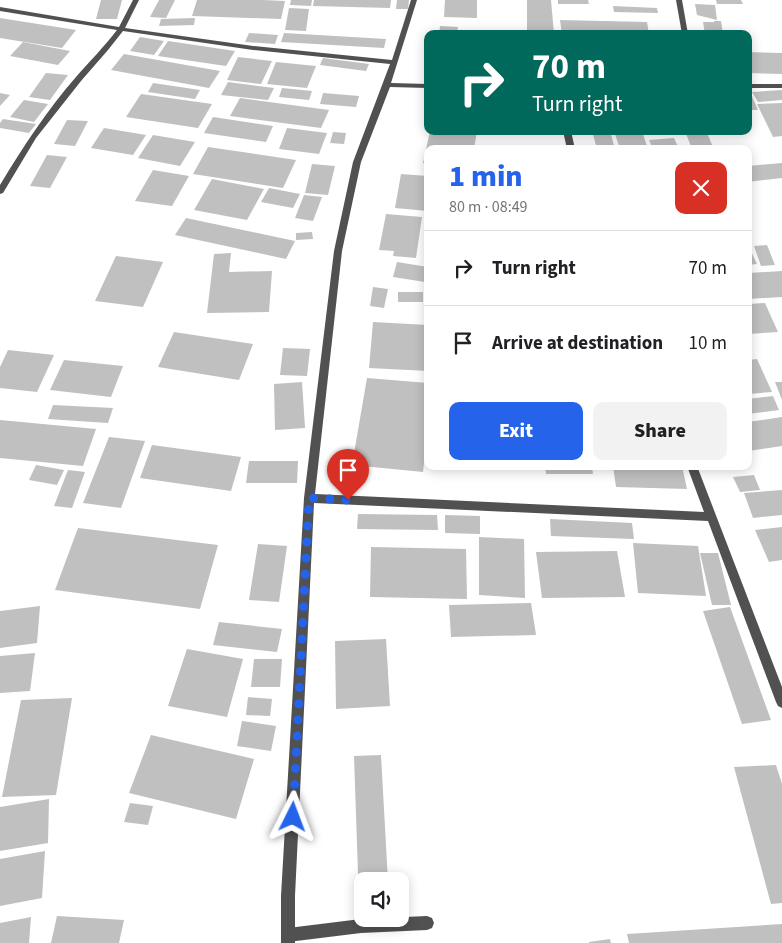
<!DOCTYPE html>
<html lang="en">
<head>
<meta charset="utf-8">
<style>
  :root { --surface:#fff; --page:#f2f2f2; --text:#202124; --muted:#757577; --line:#e0e0e0; --accent:#2563eb }
  body { margin:0; font-family:"Source Sans 3",sans-serif; background:var(--page); color:var(--text); height:100vh; display:flex; flex-direction:column; font-size:19px; white-space:nowrap }
  * { box-sizing:border-box; margin:0 }
  p { font-size:16px; color:var(--muted) }
  .icon { flex:none; width:28px; height:28px; fill:none; stroke:currentColor; stroke-width:2; stroke-linecap:round; stroke-linejoin:round }
  .map { position:relative; flex:1; overflow:hidden }
  .side { position:absolute; left:424px; top:145px; width:328px; height:325px; display:flex; flex-direction:column; background:var(--surface); border-radius:10px; box-shadow:0 2px 12px #0003 }
  .side>* { flex:none }
  .hud { position:absolute; left:424px; top:30px; width:328px; height:105px; border-radius:10px; box-shadow:0 2px 12px #0003; background:#00695c; color:#fff; overflow:hidden }
  .fabs { position:absolute; left:354px; top:872px; display:grid; gap:10px }
  .fabs a { display:grid; place-items:center; width:55px; height:55px; border-radius:10px; background:var(--surface); box-shadow:0 2px 12px #0003; font-size:25px }
  .pin { position:absolute; display:grid; place-items:center; width:42px; height:42px; color:#fff; margin:-51px -21px; border-radius:50% 50% 50% 0; rotate:-45deg; box-shadow:0 0 5px #0007 }
  .pin .icon { rotate:45deg }
  .me { position:absolute; width:55px; margin:-28px; rotate:3deg; stroke-linejoin:round; filter:drop-shadow(0 0 4px #0008) }
  .turn { display:flex; align-items:center; gap:18px; height:105px; padding:0 25px; font-size:22px }
  .turn .icon { width:65px; height:65px; stroke-width:2.5 }
  .turn b { display:block; font-size:35px; line-height:42px }
  .round { display:grid; place-items:center; flex:none; width:52px; height:52px; border-radius:10px; background:var(--page) }
  .headline { display:flex; align-items:center; justify-content:space-between; height:85px; padding:0 25px }
  h1 { font-size:30px; font-weight:800; line-height:38px; color:var(--accent) }
  .action { display:flex; gap:10px; margin-top:auto; padding:10px 25px }
  .action a { flex:1; height:58px; border-radius:10px; background:var(--accent); color:#fff; font-size:20px; font-weight:800; line-height:58px; text-align:center }
  .action a+a { background:var(--page); color:var(--text) }
  ul { padding:0; list-style:none }
  li { display:flex; align-items:center; gap:15px; height:75px; padding:0 25px; border-top:1px solid var(--line) }
  li div { flex:1 }
  li b { display:block; font-size:19px }
  li em { font-style:normal }
  .map>svg:first-child { display:block }
  .building { fill:#c0c0c0 }
  .lines { fill:none; stroke-linecap:round; stroke-linejoin:round }
  .service { fill:#515151; fill-rule:evenodd }
  .minor { fill:#515151; fill-rule:evenodd }
  .route { stroke:#2563eb; stroke-width:9; stroke-dasharray:0 16.2 }
</style>
</head>
<body>
<div class="map">
<svg width="782" height="943" viewBox="0 0 782 943">
  <rect width="100%" height="100%" fill="#fff"/>
  <g class="building">
    <polygon points="101,0 122,0 117,19 96,19"/>
    <polygon points="159,0 175,0 166,18 150,17"/>
    <polygon points="197,0 263,0 285,1 281,19 192,16"/>
    <polygon points="291,0 312,0 311,6 290,5"/>
    <polygon points="314,0 391,0 390,8 313,6"/>
    <polygon points="397,0 409,0 408,9 396,9"/>
    <polygon points="445,0 477,0 477,18 444,17"/>
    <polygon points="527,0 551,0 554,34 527,34"/>
    <polygon points="558,0 588,0 589,4 558,4"/>
    <polygon points="716,0 741,0 743,4 717,4"/>
    <polygon points="695,4 715,5 717,20 697,15"/>
    <polygon points="613,6 657,8 658,13 614,12"/>
    <polygon points="289,8 309,9 306,31 285,30"/>
    <polygon points="0,18 76,30 62,48 0,38"/>
    <polygon points="195,18 194,25 159,26 161,19"/>
    <polygon points="560,20 647,22 649,34 562,34"/>
    <polygon points="714,21 721,21 723,34 705,34 703,22 714,22"/>
    <polygon points="440,26 458,27 457,34 439,34"/>
    <polygon points="249,33 278,35 275,44 245,42"/>
    <polygon points="284,33 386,39 384,48 281,42"/>
    <polygon points="140,37 164,41 154,55 130,51"/>
    <polygon points="168,41 235,51 226,66 158,56"/>
    <polygon points="23,42 70,51 58,65 10,56"/>
    <polygon points="748,52 782,53 782,74 748,73"/>
    <polygon points="124,54 220,71 209,88 111,70"/>
    <polygon points="238,57 272,61 261,84 227,80"/>
    <polygon points="323,58 369,64 366,71 320,65"/>
    <polygon points="276,62 316,66 307,88 267,84"/>
    <polygon points="46,73 68,75 50,100 29,97"/>
    <polygon points="228,82 274,88 268,100 221,95"/>
    <polygon points="153,83 200,90 195,99 148,92"/>
    <polygon points="282,88 312,91 309,100 279,97"/>
    <polygon points="782,90 782,100 758,102 752,92"/>
    <polygon points="0,93 10,95 0,106"/>
    <polygon points="323,93 359,96 356,107 320,104"/>
    <polygon points="141,94 212,104 198,128 126,117"/>
    <polygon points="748,94 751,94 758,110 748,110"/>
    <polygon points="240,98 329,110 321,128 230,116"/>
    <polygon points="24,100 48,104 34,122 10,117"/>
    <polygon points="782,103 782,136 773,137 757,104"/>
    <polygon points="213,117 273,126 266,142 204,133"/>
    <polygon points="3,119 36,124 29,133 0,128 0,123"/>
    <polygon points="67,120 88,121 75,146 54,144"/>
    <polygon points="104,128 146,135 133,155 91,148"/>
    <polygon points="287,128 327,133 319,154 279,149"/>
    <polygon points="430,131 477,131 474,149 428,149 428,164 423,163"/>
    <polygon points="592,131 610,131 615,149 597,149"/>
    <polygon points="614,131 642,131 648,149 620,149"/>
    <polygon points="685,131 706,131 714,149 692,149"/>
    <polygon points="333,132 346,133 344,144 330,143"/>
    <polygon points="153,135 195,142 180,166 138,158"/>
    <polygon points="674,138 679,149 653,149 649,140"/>
    <polygon points="208,147 296,160 283,188 193,174"/>
    <polygon points="47,155 67,157 50,188 30,186"/>
    <polygon points="782,163 782,178 748,182 748,166"/>
    <polygon points="312,164 335,166 328,195 305,193"/>
    <polygon points="153,170 189,176 172,206 135,201"/>
    <polygon points="401,174 428,176 428,211 395,208"/>
    <polygon points="212,179 264,189 247,220 194,210"/>
    <polygon points="269,188 300,194 293,208 261,202"/>
    <polygon points="304,195 322,197 313,221 295,218"/>
    <polygon points="386,214 422,217 416,258 393,256 394,251 379,250"/>
    <polygon points="186,218 295,241 286,259 175,235"/>
    <polygon points="312,232 313,239 296,240 296,233"/>
    <polygon points="748,245 757,264 748,265"/>
    <polygon points="767,245 775,265 761,266 754,246"/>
    <polygon points="231,253 229,272 272,271 269,312 207,313 214,254"/>
    <polygon points="116,256 163,262 143,307 95,301"/>
    <polygon points="397,262 428,267 425,282 393,277"/>
    <polygon points="782,271 782,297 748,299 748,273"/>
    <polygon points="373,287 388,289 384,308 370,306"/>
    <rect x="398" y="292" width="25" height="10"/>
    <polygon points="765,303 778,332 748,334 748,304"/>
    <polygon points="373,322 428,325 428,371 369,368"/>
    <polygon points="174,332 253,344 239,380 158,367"/>
    <polygon points="283,348 310,349 307,376 280,375"/>
    <polygon points="8,350 54,355 37,392 0,388 0,367"/>
    <polygon points="757,359 772,392 748,394 748,360"/>
    <polygon points="64,360 123,366 111,397 50,390"/>
    <polygon points="367,378 428,383 428,429 423,472 352,465"/>
    <polygon points="302,382 305,428 275,430 274,384"/>
    <polygon points="775,382 782,382 782,400"/>
    <polygon points="773,396 779,410 748,414 748,399"/>
    <polygon points="53,405 113,408 108,423 48,419"/>
    <polygon points="782,417 782,446 748,451 748,422"/>
    <polygon points="0,420 96,429 83,466 0,458"/>
    <polygon points="109,437 145,441 121,508 83,503"/>
    <polygon points="152,445 241,457 231,491 140,478"/>
    <polygon points="249,461 298,461 297,483 246,483"/>
    <polygon points="36,465 64,470 57,485 29,480"/>
    <polygon points="545,466 592,466 593,474 546,474"/>
    <polygon points="613,466 682,466 687,489 616,487"/>
    <polygon points="68,470 85,472 72,508 54,506"/>
    <polygon points="754,475 760,490 740,492 733,477"/>
    <polygon points="782,490 782,515 753,518 744,493"/>
    <polygon points="358,514 437,515 438,530 357,529"/>
    <polygon points="445,515 480,516 480,534 445,533"/>
    <polygon points="550,519 632,523 634,539 551,536"/>
    <polygon points="782,527 782,560 769,562 755,530"/>
    <polygon points="78,528 218,545 200,609 55,590"/>
    <polygon points="479,537 524,539 525,598 479,595"/>
    <polygon points="633,543 698,546 706,596 638,593"/>
    <polygon points="258,544 287,546 279,602 249,600"/>
    <polygon points="371,547 466,549 467,599 370,597"/>
    <polygon points="617,551 625,597 542,598 536,552"/>
    <polygon points="700,553 718,553 731,605 712,605"/>
    <polygon points="531,603 536,635 451,637 449,605"/>
    <polygon points="40,606 37,643 0,648 0,611"/>
    <polygon points="730,607 771,720 742,724 703,611"/>
    <polygon points="219,622 282,629 277,652 213,645"/>
    <polygon points="386,639 390,706 336,709 335,641"/>
    <polygon points="187,649 243,659 227,717 168,706"/>
    <polygon points="35,653 30,691 0,693 0,656"/>
    <polygon points="254,659 282,659 280,687 251,687"/>
    <polygon points="248,697 272,699 270,716 246,715"/>
    <polygon points="72,698 56,795 2,797 21,700"/>
    <polygon points="242,721 276,726 271,751 237,746"/>
    <polygon points="151,735 254,759 236,819 129,793"/>
    <polygon points="381,755 388,881 362,881 362,903 359,903 354,756"/>
    <polygon points="776,765 782,784 782,903 771,904 734,767"/>
    <polygon points="49,799 48,843 0,851 0,807"/>
    <polygon points="130,803 153,806 148,825 124,822"/>
    <polygon points="45,851 42,898 0,906 0,859"/>
    <polygon points="57,916 124,920 119,943 51,943"/>
    <polygon points="31,917 29,943 0,943 0,923"/>
    <polygon points="782,924 782,943 629,943 627,934"/>
    <polygon points="610,939 611,943 589,943 589,942"/>
  </g>
  <g class="lines">
    <polygon class="service" points="427,916 432,918 434,923 432,928 427,930 361,933 288,942 283,940 281,935 283,930 288,928 361,919"/>
    <g class="minor">
      <path d="M133,0H139L125,28L253,46L392,60L411,0H417L391,83L428,84V88L390,87L361,162L342,251L315,494L704,512L687,466H697L782,687V708L778,706L776,702L708,521L314,503L295,896V943H281V896L304,498L334,251L353,162L390,64L253,50L123,31L108,50L81,81L36,138L3,193L0,194V185C23,147 47,110 76,77C90,61 104,47 117,30L0,11V7L119,27Z"/>
      <polygon points="676,0 682,0 688,34 682,34"/>
      <rect x="748" y="84" width="34" height="4"/>
      <polygon points="563,131 571,131 575,149 567,149"/>
    </g>
  </g>
  <g class="lines">
    <polyline class="route" points="293,817 309,498 348,500"/>
  </g>
</svg>
<div class="fabs">
<a><svg class="icon" aria-label="sound" viewBox="0 0 24 24"><path d="M4 9h4l5-4v14l-5-4H4zM17 9q2 3 0 6"/></svg></a>
</div>
<div class="pin" style="left:348px;top:500px;background:#d93025"><svg class="icon" aria-label="arrive" viewBox="0 0 24 24"><path d="M6 21V4h12l-3 4 3 4H6"/></svg></div>
<svg class="me" style="left:293px;top:817px" viewBox="-20 -20 40 40"><path d="M0-17L14 15 0 8-14 15z" fill="#2563eb" stroke="#fff" stroke-width="4"/></svg>
<div class="hud">
<div class="turn"><svg class="icon" aria-label="right" viewBox="0 0 24 24"><path d="M7 20v-9h11M14 6l5 5-5 5"/></svg><div><b>70 m</b>Turn right</div></div>
</div>
<section class="side">
<div class="headline"><div><h1>1 min</h1><p>80 m · 08:49</p></div><a class="round" style="background:#d93025;color:#fff"><svg class="icon" aria-label="close" viewBox="0 0 24 24"><path d="M6 6l12 12M18 6L6 18"/></svg></a></div>
<ul>
<li><svg class="icon" aria-label="right" viewBox="0 0 24 24"><path d="M7 20v-9h11M14 6l5 5-5 5"/></svg><div><b>Turn right</b></div><em>70 m</em></li>
<li><svg class="icon" aria-label="arrive" viewBox="0 0 24 24"><path d="M6 21V4h12l-3 4 3 4H6"/></svg><div><b>Arrive at destination</b></div><em>10 m</em></li>
</ul>
<div class="action"><a>Exit</a><a>Share</a></div>
</section>
</div>
</body>
</html>
